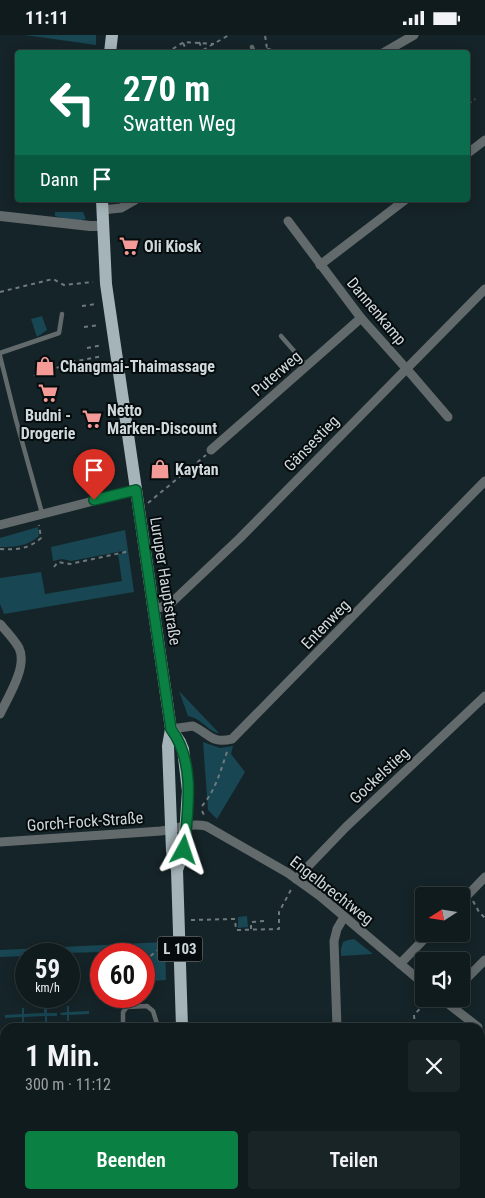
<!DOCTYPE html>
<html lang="de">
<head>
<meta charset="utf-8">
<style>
  :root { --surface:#101b1e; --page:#192427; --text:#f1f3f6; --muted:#9ca1a4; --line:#30393c; --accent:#0b8043 }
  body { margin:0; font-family:"Roboto Condensed",sans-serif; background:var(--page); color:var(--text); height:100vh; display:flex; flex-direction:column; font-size:19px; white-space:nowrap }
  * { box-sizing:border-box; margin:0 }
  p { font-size:16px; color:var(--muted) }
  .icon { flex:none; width:28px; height:28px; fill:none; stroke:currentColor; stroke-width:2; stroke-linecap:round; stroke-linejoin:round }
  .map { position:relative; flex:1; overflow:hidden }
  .sheet { position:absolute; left:0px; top:988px; width:485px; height:176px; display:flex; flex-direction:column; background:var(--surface); border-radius:15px 15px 0 0; box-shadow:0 2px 12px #0003,0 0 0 1px var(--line) }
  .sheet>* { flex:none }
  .banner { position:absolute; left:15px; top:15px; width:455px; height:152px; border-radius:5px; box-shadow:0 2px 12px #0003,0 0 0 1px var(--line); background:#0b6e4f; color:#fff; overflow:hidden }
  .needle { width:32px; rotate:258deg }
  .fabs { position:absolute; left:415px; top:852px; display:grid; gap:10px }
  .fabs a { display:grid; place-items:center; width:55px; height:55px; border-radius:5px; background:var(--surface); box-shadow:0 2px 12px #0003,0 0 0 1px var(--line); font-size:25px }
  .speed { position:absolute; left:15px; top:908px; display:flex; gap:10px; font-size:25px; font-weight:700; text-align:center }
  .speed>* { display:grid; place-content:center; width:65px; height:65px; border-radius:50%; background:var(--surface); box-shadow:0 2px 12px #0003,0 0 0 1px var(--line); line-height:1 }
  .speed small { font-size:12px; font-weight:400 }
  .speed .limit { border:8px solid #d22; background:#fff; color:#111 }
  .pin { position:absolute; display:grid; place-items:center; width:42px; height:42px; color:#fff; margin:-51px -21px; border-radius:50% 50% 50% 0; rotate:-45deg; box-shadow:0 0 5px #0007 }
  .pin .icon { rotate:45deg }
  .me { position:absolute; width:55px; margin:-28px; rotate:5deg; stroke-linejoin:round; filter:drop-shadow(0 0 4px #0008) }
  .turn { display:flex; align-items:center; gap:18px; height:105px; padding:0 25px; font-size:22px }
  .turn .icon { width:65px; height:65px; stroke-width:2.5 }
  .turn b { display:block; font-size:35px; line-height:42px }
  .then { display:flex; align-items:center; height:48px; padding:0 25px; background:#0003; gap:10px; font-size:19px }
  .round { display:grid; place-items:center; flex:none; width:52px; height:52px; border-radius:5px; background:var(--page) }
  .summary { display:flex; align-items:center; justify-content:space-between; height:85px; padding:0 25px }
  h1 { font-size:30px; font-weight:600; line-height:38px }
  .button { display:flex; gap:10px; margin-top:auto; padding:10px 25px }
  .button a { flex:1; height:58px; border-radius:5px; background:var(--accent); color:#fff; font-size:20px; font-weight:600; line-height:58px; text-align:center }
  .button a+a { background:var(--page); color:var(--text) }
  .status { display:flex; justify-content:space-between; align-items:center; height:35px; padding:0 25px; background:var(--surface); direction:ltr }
  .status svg { height:14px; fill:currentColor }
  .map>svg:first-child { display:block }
  .green { fill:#184653 }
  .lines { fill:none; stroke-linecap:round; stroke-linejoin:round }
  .path { stroke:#6e7a7e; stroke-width:2; stroke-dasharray:4 4; stroke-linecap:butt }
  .service { stroke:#636a6c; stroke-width:4.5 }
  .pedestrian { stroke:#636a6c; stroke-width:7 }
  .minor { stroke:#636a6c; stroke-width:9 }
  .tertiary { stroke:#636a6c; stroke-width:10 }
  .primary { stroke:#a4b4b9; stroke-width:12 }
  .route-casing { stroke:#07532c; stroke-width:12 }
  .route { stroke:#0b8043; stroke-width:9 }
  .labels { text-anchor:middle; stroke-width:4; stroke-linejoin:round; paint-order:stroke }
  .shield { fill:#060c0e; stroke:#939b9e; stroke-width:1 }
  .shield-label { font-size:15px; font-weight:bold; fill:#cfd8db }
  .poi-label { font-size:16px; font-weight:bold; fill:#cfd8db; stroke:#060c0e; text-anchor:start }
  .street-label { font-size:16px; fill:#cfd8db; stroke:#060c0e }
</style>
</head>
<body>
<div class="status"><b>11:11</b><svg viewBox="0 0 49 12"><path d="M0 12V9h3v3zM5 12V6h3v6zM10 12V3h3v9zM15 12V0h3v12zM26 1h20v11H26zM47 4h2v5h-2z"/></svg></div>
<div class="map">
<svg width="485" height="1163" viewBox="0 0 485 1163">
  <rect width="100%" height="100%" fill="#152428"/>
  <g class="green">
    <polygon points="25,0 96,0 96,10"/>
    <path d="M55,177H83L86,184C76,187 65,184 55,181Z"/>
    <polygon points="42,281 47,295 37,302 31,284"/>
    <path d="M38,492L39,501C28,511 15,512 0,512V503Z"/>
    <polygon points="125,495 134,557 4,579 0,569 0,543 41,537 45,559 122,546 118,519 124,518 123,516 71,526 62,524 53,526 51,512"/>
    <path d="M179,656L219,698C208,697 203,684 188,681Z"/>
    <polygon points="203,707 220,713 233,711 231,719 245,737 217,784 208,775"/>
    <polygon points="247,881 248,892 238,893 238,882"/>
    <polygon points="354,904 373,919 341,921 341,914 343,907 348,905"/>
    <polygon points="165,907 166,945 149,946 148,923 144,923 144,919 141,919 141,916 26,919 26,921 0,922 0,915"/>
    <polygon points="67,971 69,971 69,977 89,976 89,979 69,980 69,986 67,986 67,980 61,980 60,978 67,977"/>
    <polygon points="44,972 47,972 47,978 57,978 57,981 47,981 47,988 45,988 45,981 24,982 24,988 22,988 22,982 5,983 5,980 22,979 22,973 24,973 24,979 44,978"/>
  </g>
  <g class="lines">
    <g class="path">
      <polyline points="199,7 204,18"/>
      <polyline points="183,8 186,14"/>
      <polyline points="267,14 274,15"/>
      <polyline points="203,15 229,0"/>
      <polyline points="261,17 267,14 265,0"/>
      <polyline points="166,18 184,7 214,9"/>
      <polyline points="468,69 475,64"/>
      <polyline points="0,257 53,244 64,250 93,247"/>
      <polyline points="82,271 96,269"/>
      <polyline points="84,292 99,290"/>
      <polyline points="87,313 102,310"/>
      <polyline points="34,341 76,326 103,321"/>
      <polyline points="148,468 206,420"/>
      <path d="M0,514C16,515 29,514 41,503L39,490"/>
      <polyline points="54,532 58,527 70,529 130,516"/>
      <path d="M202,771C216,755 221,734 228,714"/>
      <polyline points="202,776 205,782"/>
      <polyline points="473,866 479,877 485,883"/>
      <polyline points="191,885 235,884 236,895 279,894 279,877 292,853"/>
      <polyline points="461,890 462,893"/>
      <polyline points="251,894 251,887 265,886"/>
      <polyline points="144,925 146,925 167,907"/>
      <polyline points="431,926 432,924"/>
      <polyline points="415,992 414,980 429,964"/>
      <polyline points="280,1159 287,1163"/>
      <polyline points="359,1159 359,1163"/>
    </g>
    <g class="service">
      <polyline points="252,12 254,18"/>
      <polyline points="281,301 307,331"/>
      <polyline points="0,318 59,298 62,279"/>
      <polyline points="0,321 16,385 42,478"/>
      <polyline points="123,992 123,977 127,972 147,971 153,976 158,992"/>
      <polyline points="170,992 181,990"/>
    </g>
    <g class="pedestrian">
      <polyline points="0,1053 5,1053"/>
      <polyline points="0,1115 5,1122"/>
    </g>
    <g class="minor">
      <polyline points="383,18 414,0"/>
      <polyline points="468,118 485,105"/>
      <polyline points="102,175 121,173 135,165"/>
      <polyline points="288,186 361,283 412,340 448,382"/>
      <polyline points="320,230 405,165"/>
      <polyline points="211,415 361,283"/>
      <polyline points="0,490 136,455"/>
      <polyline points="153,575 170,569 240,503 485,254"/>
      <path d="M0,589C7,597 14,604 19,613C28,631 8,662 0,679"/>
      <path d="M171,694L193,691C210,699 211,709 232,704L485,446"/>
      <path d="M0,807L161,796C176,793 191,788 206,791L288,838L320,861L424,949"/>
      <polyline points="296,844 346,792 485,661"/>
      <polyline points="461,867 485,842"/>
      <polyline points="400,929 429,899"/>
      <polyline points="461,949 485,925"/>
      <polyline points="442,964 478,992"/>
      <polyline points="337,992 334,906 337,894 344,882"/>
      <polyline points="12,1159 12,1163"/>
      <polyline points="262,1159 268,1163"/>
      <polyline points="301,1159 301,1163"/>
    </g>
    <g class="tertiary">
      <polyline points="0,181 90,191 102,191"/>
      <polyline points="480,1146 485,1142"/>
      <polyline points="457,1163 463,1159"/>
    </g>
    <g class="primary">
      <polyline points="110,18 112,0"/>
      <polyline points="102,165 106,249 171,694 168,711 172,816 177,835 182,992"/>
      <polyline points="171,694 180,707 183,714 188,756 184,815 177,835"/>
      <polyline points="192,1159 192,1163"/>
    </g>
  </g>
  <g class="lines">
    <defs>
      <path id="route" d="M94,465L136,455L171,694C196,727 188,776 184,815"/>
    </defs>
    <use href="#route" class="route-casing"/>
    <use href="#route" class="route"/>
  </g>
  <defs>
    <symbol id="supermarket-bare" viewBox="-9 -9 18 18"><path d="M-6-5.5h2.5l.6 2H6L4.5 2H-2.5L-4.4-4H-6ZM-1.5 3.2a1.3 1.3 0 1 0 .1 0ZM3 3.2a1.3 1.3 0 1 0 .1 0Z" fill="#f59b97" stroke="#060c0e" stroke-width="2.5" paint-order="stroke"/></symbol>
    <symbol id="shop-bare" viewBox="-9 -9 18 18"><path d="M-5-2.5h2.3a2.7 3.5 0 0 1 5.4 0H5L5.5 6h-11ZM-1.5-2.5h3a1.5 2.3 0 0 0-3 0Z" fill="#f59b97" stroke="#060c0e" stroke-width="2.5" paint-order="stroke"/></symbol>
  </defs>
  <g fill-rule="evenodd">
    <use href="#supermarket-bare" x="115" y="197" width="28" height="28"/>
    <use href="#shop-bare" x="31" y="317" width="28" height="28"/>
    <use href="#supermarket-bare" x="34" y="344" width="28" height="28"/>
    <use href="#supermarket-bare" x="78" y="370" width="28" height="28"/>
    <use href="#shop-bare" x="146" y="420" width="28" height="28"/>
  </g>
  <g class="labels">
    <rect class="shield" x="157.5" y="901.5" width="45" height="25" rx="4"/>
    <g class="shield-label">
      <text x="180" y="919">L 103</text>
    </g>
    <g class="poi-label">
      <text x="144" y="217">Oli Kiosk</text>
      <text x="60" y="337">Changmai-Thaimassage</text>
      <text x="107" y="381">Netto<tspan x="107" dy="18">Marken-Discount</tspan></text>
      <text x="48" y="386" text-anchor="middle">Budni -<tspan x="48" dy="18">Drogerie</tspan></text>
      <text x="175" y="440">Kaytan</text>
    </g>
    <g class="street-label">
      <text transform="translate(377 276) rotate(50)" y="6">Dannenkamp</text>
      <text transform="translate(276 338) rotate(-41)" y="6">Puterweg</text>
      <text transform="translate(311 408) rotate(-46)" y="6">Gänsestieg</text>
      <text transform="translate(166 546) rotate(81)" y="6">Luruper Hauptstraße</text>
      <text transform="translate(325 589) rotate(-46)" y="6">Entenweg</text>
      <text transform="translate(379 740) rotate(-43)" y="6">Gockelstieg</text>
      <text transform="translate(85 786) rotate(-4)" y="6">Gorch-Fock-Straße</text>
      <text transform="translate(332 855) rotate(38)" y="6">Engelbrechtweg</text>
    </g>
  </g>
</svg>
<div class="fabs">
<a><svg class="needle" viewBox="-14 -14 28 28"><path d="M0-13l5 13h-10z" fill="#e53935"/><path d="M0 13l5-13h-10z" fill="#9ca1a4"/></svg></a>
<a><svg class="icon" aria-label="sound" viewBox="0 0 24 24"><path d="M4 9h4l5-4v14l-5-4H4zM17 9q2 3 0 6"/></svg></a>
</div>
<div class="speed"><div>59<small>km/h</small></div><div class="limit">60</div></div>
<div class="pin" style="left:94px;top:465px;background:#d93025"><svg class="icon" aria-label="arrive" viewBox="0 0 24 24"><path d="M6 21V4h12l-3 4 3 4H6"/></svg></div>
<svg class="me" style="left:184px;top:815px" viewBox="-20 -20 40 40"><path d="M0-17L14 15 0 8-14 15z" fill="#0b8043" stroke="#fff" stroke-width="4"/></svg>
<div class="banner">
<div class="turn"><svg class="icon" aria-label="left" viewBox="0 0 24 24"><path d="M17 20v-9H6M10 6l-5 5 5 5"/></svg><div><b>270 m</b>Swatten Weg</div></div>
<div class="then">Dann<svg class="icon" aria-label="arrive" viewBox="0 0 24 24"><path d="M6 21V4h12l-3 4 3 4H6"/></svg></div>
</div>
<section class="sheet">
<div class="summary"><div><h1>1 Min.</h1><p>300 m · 11:12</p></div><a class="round"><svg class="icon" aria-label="close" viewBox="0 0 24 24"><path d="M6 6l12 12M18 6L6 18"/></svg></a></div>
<div class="button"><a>Beenden</a><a>Teilen</a></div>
</section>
</div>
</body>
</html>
